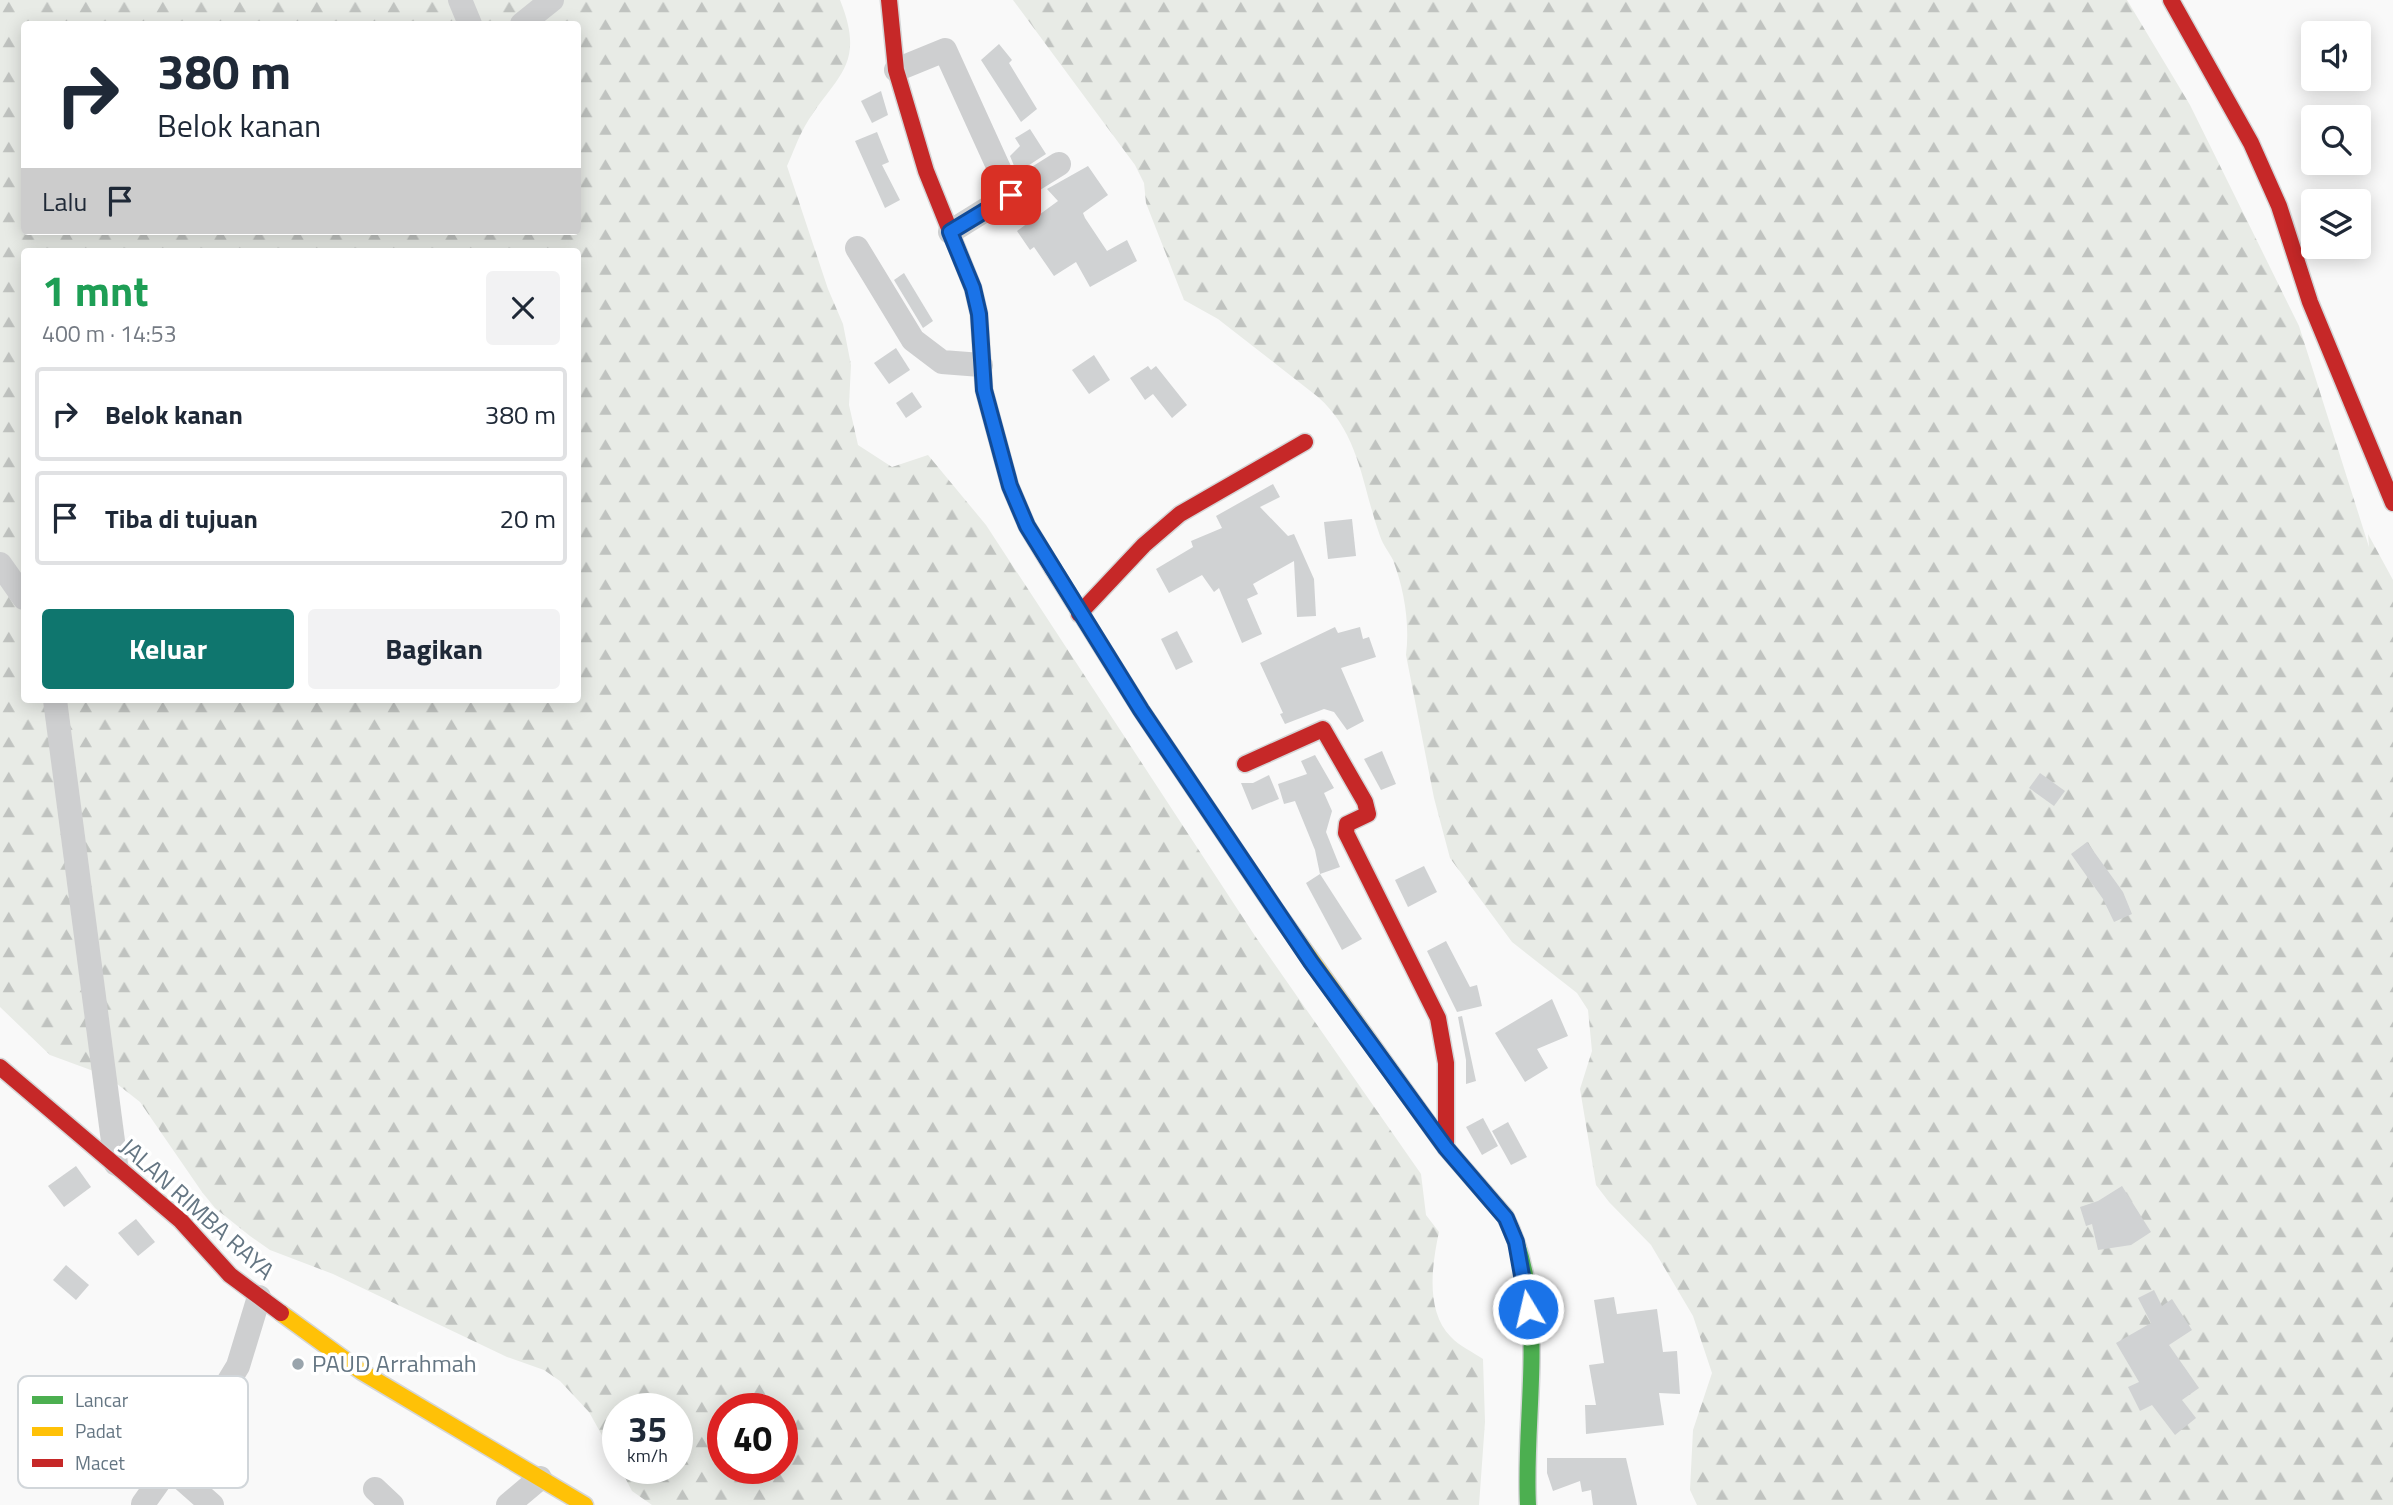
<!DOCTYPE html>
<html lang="id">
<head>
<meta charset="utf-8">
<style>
  :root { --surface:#fff; --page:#f2f2f3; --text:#1f2937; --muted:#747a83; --line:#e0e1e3; --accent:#0f766e }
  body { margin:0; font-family:"Titillium Web",sans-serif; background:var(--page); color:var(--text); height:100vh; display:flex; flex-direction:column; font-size:26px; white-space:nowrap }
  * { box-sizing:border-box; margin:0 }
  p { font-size:23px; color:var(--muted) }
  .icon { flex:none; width:38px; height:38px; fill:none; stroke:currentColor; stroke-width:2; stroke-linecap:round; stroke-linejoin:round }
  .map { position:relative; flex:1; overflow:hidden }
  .sheet { position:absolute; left:21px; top:248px; width:560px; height:455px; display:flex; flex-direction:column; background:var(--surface); border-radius:7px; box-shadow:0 4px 18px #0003 }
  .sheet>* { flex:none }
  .guide { position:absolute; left:21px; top:21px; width:560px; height:214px; border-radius:7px; box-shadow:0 4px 18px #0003; background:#fff; color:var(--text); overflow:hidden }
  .controls { position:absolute; left:2301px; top:21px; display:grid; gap:14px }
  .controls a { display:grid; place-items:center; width:70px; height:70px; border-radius:7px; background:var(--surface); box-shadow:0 4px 18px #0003; font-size:35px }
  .speed { position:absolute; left:602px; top:1393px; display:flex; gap:14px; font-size:35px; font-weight:700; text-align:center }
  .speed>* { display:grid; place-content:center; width:91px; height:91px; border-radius:50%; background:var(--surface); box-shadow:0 4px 18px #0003; line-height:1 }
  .speed small { font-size:18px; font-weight:400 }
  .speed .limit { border:10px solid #d22; background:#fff; color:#111 }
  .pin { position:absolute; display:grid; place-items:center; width:60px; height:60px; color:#fff; margin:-30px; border-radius:14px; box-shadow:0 4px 10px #0006 }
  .me { position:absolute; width:77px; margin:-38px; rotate:351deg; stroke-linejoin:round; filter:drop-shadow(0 0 5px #0008) }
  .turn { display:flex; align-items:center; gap:24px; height:147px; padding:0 21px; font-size:32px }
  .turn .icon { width:91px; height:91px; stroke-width:2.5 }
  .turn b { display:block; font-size:49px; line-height:60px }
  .then { display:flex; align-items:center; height:66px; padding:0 21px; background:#0003; gap:14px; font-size:26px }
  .round { display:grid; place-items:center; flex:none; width:74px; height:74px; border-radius:7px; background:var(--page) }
  .overview { display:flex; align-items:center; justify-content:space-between; height:119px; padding:0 21px }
  h1 { font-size:42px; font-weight:700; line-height:52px; color:#1e9e55 }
  .button { display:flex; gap:14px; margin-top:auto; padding:14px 21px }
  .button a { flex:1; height:80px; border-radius:7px; background:var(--accent); color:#fff; font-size:28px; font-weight:700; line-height:80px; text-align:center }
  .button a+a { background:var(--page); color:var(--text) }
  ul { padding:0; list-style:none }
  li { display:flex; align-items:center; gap:21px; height:94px; margin:0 14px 10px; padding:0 7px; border:4px solid var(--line); border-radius:7px }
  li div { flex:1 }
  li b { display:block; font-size:26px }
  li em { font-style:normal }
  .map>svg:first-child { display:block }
  .forest { fill:url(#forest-firs); fill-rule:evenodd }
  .building { fill:#d0d2d3 }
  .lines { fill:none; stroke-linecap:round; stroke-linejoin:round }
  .fast-casing { stroke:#d5d6d7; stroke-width:19 }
  .slow-casing { stroke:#d5d6d7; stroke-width:19 }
  .jam-casing { stroke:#d5d6d7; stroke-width:19 }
  .street { stroke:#cecfd0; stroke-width:24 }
  .fast { stroke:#4caf50; stroke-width:16 }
  .slow { stroke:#ffc107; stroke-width:16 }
  .jam { stroke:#c62828; stroke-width:16 }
  .route-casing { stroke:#114b97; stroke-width:18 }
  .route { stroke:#1a73e8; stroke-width:12 }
  .poi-dot { fill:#99a4ac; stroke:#fff; stroke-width:2.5 }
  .labels { text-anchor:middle; stroke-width:7; stroke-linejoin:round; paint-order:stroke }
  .street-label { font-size:24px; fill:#657683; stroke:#fff }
  .poi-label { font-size:24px; fill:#657683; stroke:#fff; text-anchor:start }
  .key { fill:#fff; stroke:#d1d6da; stroke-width:2 }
  .key-label { font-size:19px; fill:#657683 }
</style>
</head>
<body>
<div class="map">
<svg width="2393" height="1505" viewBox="0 0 2393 1505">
  <defs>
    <pattern id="forest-firs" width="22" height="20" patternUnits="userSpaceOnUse" patternTransform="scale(1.75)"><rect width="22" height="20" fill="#e8ebe6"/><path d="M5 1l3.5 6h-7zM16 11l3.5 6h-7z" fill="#c0c3c0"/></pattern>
  </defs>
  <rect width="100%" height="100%" fill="#f9f9f9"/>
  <g class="forest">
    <path d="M0,0H840C867,67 835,75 805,126C798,138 793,153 787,166L828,289L843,324L851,365L849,405L858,445L892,467L928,455L986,525L1255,936L1421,1174L1426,1215L1439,1232C1432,1264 1425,1311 1451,1337C1459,1346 1473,1352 1483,1359L1485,1422L1479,1505H652L632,1491L620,1468H677V1409H618V1464L589,1412L560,1381L544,1370L507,1357L333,1274L270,1250L250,1236L215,1208L202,1192L140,1102L107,1076L50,1055L0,1007ZM24,24H578V231H24ZM24,252H578V700H24ZM723,1409H782V1468H723Z"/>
    <path d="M1013,0H2127L2190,105L2299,326L2369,547L2368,534L2393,580V1505H1697L1690,1490L1693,1430L1712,1373L1693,1316L1651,1245L1609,1202L1596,1185L1580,1089L1592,1051L1588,1010L1577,993L1512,942L1450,858L1434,798L1406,655C1410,623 1404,589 1393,560C1389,552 1383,545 1380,536C1362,486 1360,434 1318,397L1218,319L1184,300L1146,203L1144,183L1135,165Z"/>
  </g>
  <g class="building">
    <polygon points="999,44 1012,60 1009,63 1037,109 1021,122 981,60"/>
    <polygon points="881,91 888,115 872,123 861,101"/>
    <polygon points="1030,129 1046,154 1017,173 1010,156 1020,146 1015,138"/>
    <polygon points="877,132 889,162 882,165 900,200 885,208 855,141"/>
    <polygon points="1088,166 1108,195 1083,213 1085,218 1107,251 1127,240 1137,261 1090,287 1076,262 1054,276 1034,247 1030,250 1017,231 1058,201 1047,189"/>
    <polygon points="904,273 933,321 923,328 894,280"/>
    <polygon points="896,348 910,370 889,384 874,363"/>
    <polygon points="1094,355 1110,380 1089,394 1072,370"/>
    <polygon points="1148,366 1151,370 1156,366 1187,405 1172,418 1153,394 1145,400 1130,378"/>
    <polygon points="912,392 922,407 906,418 896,403"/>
    <polygon points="1273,484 1280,497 1260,507 1288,536 1294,534 1314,579 1316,616 1297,617 1294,561 1253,584 1258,594 1247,599 1262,634 1242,643 1219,588 1214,592 1202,575 1169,593 1156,569 1193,547 1191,541 1222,528 1216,516"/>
    <polygon points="1352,519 1356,556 1328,559 1324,522"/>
    <polygon points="1335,627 1338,633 1360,627 1363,639 1369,637 1376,657 1341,668 1364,721 1347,730 1334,712 1324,709 1285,724 1280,714 1283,713 1260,663"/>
    <polygon points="1177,631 1193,662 1176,670 1161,639"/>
    <polygon points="1382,751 1396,784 1381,790 1364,759"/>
    <polygon points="1315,755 1334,788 1324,793 1332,811 1326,832 1340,867 1320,874 1315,850 1295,801 1284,804 1278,784 1307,774 1301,761"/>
    <polygon points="2040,773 2065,791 2054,806 2029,788"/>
    <polygon points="1269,775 1279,799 1252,810 1241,783 1253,783"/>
    <polygon points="2087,842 2123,892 2132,914 2114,922 2103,899 2071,854"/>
    <polygon points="1424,866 1437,892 1408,907 1395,880"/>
    <polygon points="1320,874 1362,939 1342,950 1306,883"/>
    <polygon points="1446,941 1470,987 1477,985 1482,1006 1457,1012 1427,951"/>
    <polygon points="1552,999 1568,1036 1537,1049 1548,1068 1525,1082 1495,1033"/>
    <polygon points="1462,1016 1476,1081 1466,1084 1466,1060 1458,1017"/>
    <polygon points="1483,1118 1498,1146 1482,1155 1466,1127"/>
    <polygon points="1508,1122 1527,1157 1511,1165 1492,1131"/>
    <polygon points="76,1166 91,1187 64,1207 48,1186"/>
    <polygon points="2122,1186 2151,1232 2131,1245 2098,1250 2092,1224 2086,1226 2080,1207 2098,1201"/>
    <polygon points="136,1219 155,1242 138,1256 118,1233"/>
    <polygon points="66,1265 89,1285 76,1300 53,1280"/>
    <polygon points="2154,1290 2162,1306 2172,1299 2192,1330 2169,1345 2199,1388 2182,1400 2196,1418 2175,1435 2152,1405 2140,1411 2128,1387 2139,1382 2116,1343 2151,1323 2138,1298"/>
    <polygon points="1614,1297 1617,1314 1657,1309 1663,1352 1677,1351 1680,1394 1659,1393 1664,1425 1586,1434 1585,1405 1596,1405 1589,1365 1604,1363 1594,1300"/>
    <polygon points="1547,1458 1626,1458 1637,1505 1593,1505 1591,1490 1582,1492 1580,1481 1553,1491 1547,1473"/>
  </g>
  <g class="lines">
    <defs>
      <g id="fast">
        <polyline points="1053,569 1141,710 1277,912"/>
        <path d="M1505,1216C1550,1302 1523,1412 1528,1505"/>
      </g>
      <g id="slow">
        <polyline points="1277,912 1446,1148 1505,1216"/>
        <polyline points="281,1313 362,1372 585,1505"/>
      </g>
      <g id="jam">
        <polyline points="889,0 896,70 926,171 973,288 979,314 984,390 1010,486 1027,526 1053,569"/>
        <polyline points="2171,0 2251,143 2279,206 2310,302 2393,503"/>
        <polyline points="1079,614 1144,545 1180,514 1305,442"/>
        <polyline points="1245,764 1323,729 1365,802 1368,814 1347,824 1346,833 1438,1018 1446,1063 1446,1148"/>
        <polyline points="0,1067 181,1221 230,1275 281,1313"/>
      </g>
    </defs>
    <use href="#fast" class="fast-casing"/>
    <use href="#slow" class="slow-casing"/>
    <use href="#jam" class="jam-casing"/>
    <g class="street">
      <polyline points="460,0 470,24"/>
      <polyline points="522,24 552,0"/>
      <polyline points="896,70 945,50 1011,195"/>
      <polyline points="950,232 1059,164"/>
      <polyline points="857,248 913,340 942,362 981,365"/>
      <polyline points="0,564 24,598"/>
      <polyline points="55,700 116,1164"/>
      <polyline points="170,1468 212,1505"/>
      <polyline points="375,1489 392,1505"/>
      <polyline points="143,1504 221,1394 238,1366 259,1297"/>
      <polyline points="508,1505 540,1478"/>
    </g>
    <use href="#fast" class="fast"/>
    <use href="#slow" class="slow"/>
    <use href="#jam" class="jam"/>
  </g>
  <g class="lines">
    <defs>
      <polyline id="route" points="1011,195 950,232 973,288 979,314 984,390 1010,486 1027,526 1141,710 1311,962 1446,1148 1506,1218 1516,1242 1528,1309"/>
    </defs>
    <use href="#route" class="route-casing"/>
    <use href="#route" class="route"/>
  </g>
  <circle class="poi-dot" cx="298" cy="1364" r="7"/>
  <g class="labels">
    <g class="street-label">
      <text transform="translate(197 1209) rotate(42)" y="8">JALAN RIMBA RAYA</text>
    </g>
    <g class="poi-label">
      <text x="312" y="1372">PAUD Arrahmah</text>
    </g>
  </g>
  <rect x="18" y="1376" width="230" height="112" rx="10" class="key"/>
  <rect x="32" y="1396" width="31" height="8" fill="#4caf50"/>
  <rect x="32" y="1427" width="31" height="9" fill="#ffc107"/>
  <rect x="32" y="1459" width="31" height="8" fill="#c62828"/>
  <g class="key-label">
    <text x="75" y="1407">Lancar</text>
    <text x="75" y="1438">Padat</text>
    <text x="75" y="1470">Macet</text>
  </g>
</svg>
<div class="controls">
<a><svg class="icon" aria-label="sound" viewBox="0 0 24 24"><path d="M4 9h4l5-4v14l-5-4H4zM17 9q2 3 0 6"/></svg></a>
<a><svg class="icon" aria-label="search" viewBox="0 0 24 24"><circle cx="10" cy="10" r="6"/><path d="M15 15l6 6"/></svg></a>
<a><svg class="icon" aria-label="layers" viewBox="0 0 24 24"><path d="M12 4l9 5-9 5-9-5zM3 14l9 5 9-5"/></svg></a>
</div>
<div class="speed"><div>35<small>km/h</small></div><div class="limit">40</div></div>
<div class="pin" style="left:1011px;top:195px;background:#d93025"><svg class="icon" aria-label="arrive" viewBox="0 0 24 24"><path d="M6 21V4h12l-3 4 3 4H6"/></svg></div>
<svg class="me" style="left:1528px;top:1309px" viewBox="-20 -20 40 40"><circle r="17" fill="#1a73e8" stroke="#fff" stroke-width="3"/><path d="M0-11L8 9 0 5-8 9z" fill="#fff"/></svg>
<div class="guide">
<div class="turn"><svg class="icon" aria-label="right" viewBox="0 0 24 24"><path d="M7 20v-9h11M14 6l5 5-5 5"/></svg><div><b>380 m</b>Belok kanan</div></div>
<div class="then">Lalu<svg class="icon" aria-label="arrive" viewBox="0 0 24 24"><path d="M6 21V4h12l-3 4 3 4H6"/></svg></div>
</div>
<section class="sheet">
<div class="overview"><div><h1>1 mnt</h1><p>400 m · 14:53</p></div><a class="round"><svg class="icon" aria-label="close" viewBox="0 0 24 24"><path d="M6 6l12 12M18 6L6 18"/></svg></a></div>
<ul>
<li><svg class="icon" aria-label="right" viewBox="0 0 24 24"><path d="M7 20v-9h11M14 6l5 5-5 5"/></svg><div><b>Belok kanan</b></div><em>380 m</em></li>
<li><svg class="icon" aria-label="arrive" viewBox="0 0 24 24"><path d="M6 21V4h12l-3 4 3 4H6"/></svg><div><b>Tiba di tujuan</b></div><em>20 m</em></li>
</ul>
<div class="button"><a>Keluar</a><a>Bagikan</a></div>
</section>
</div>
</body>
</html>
